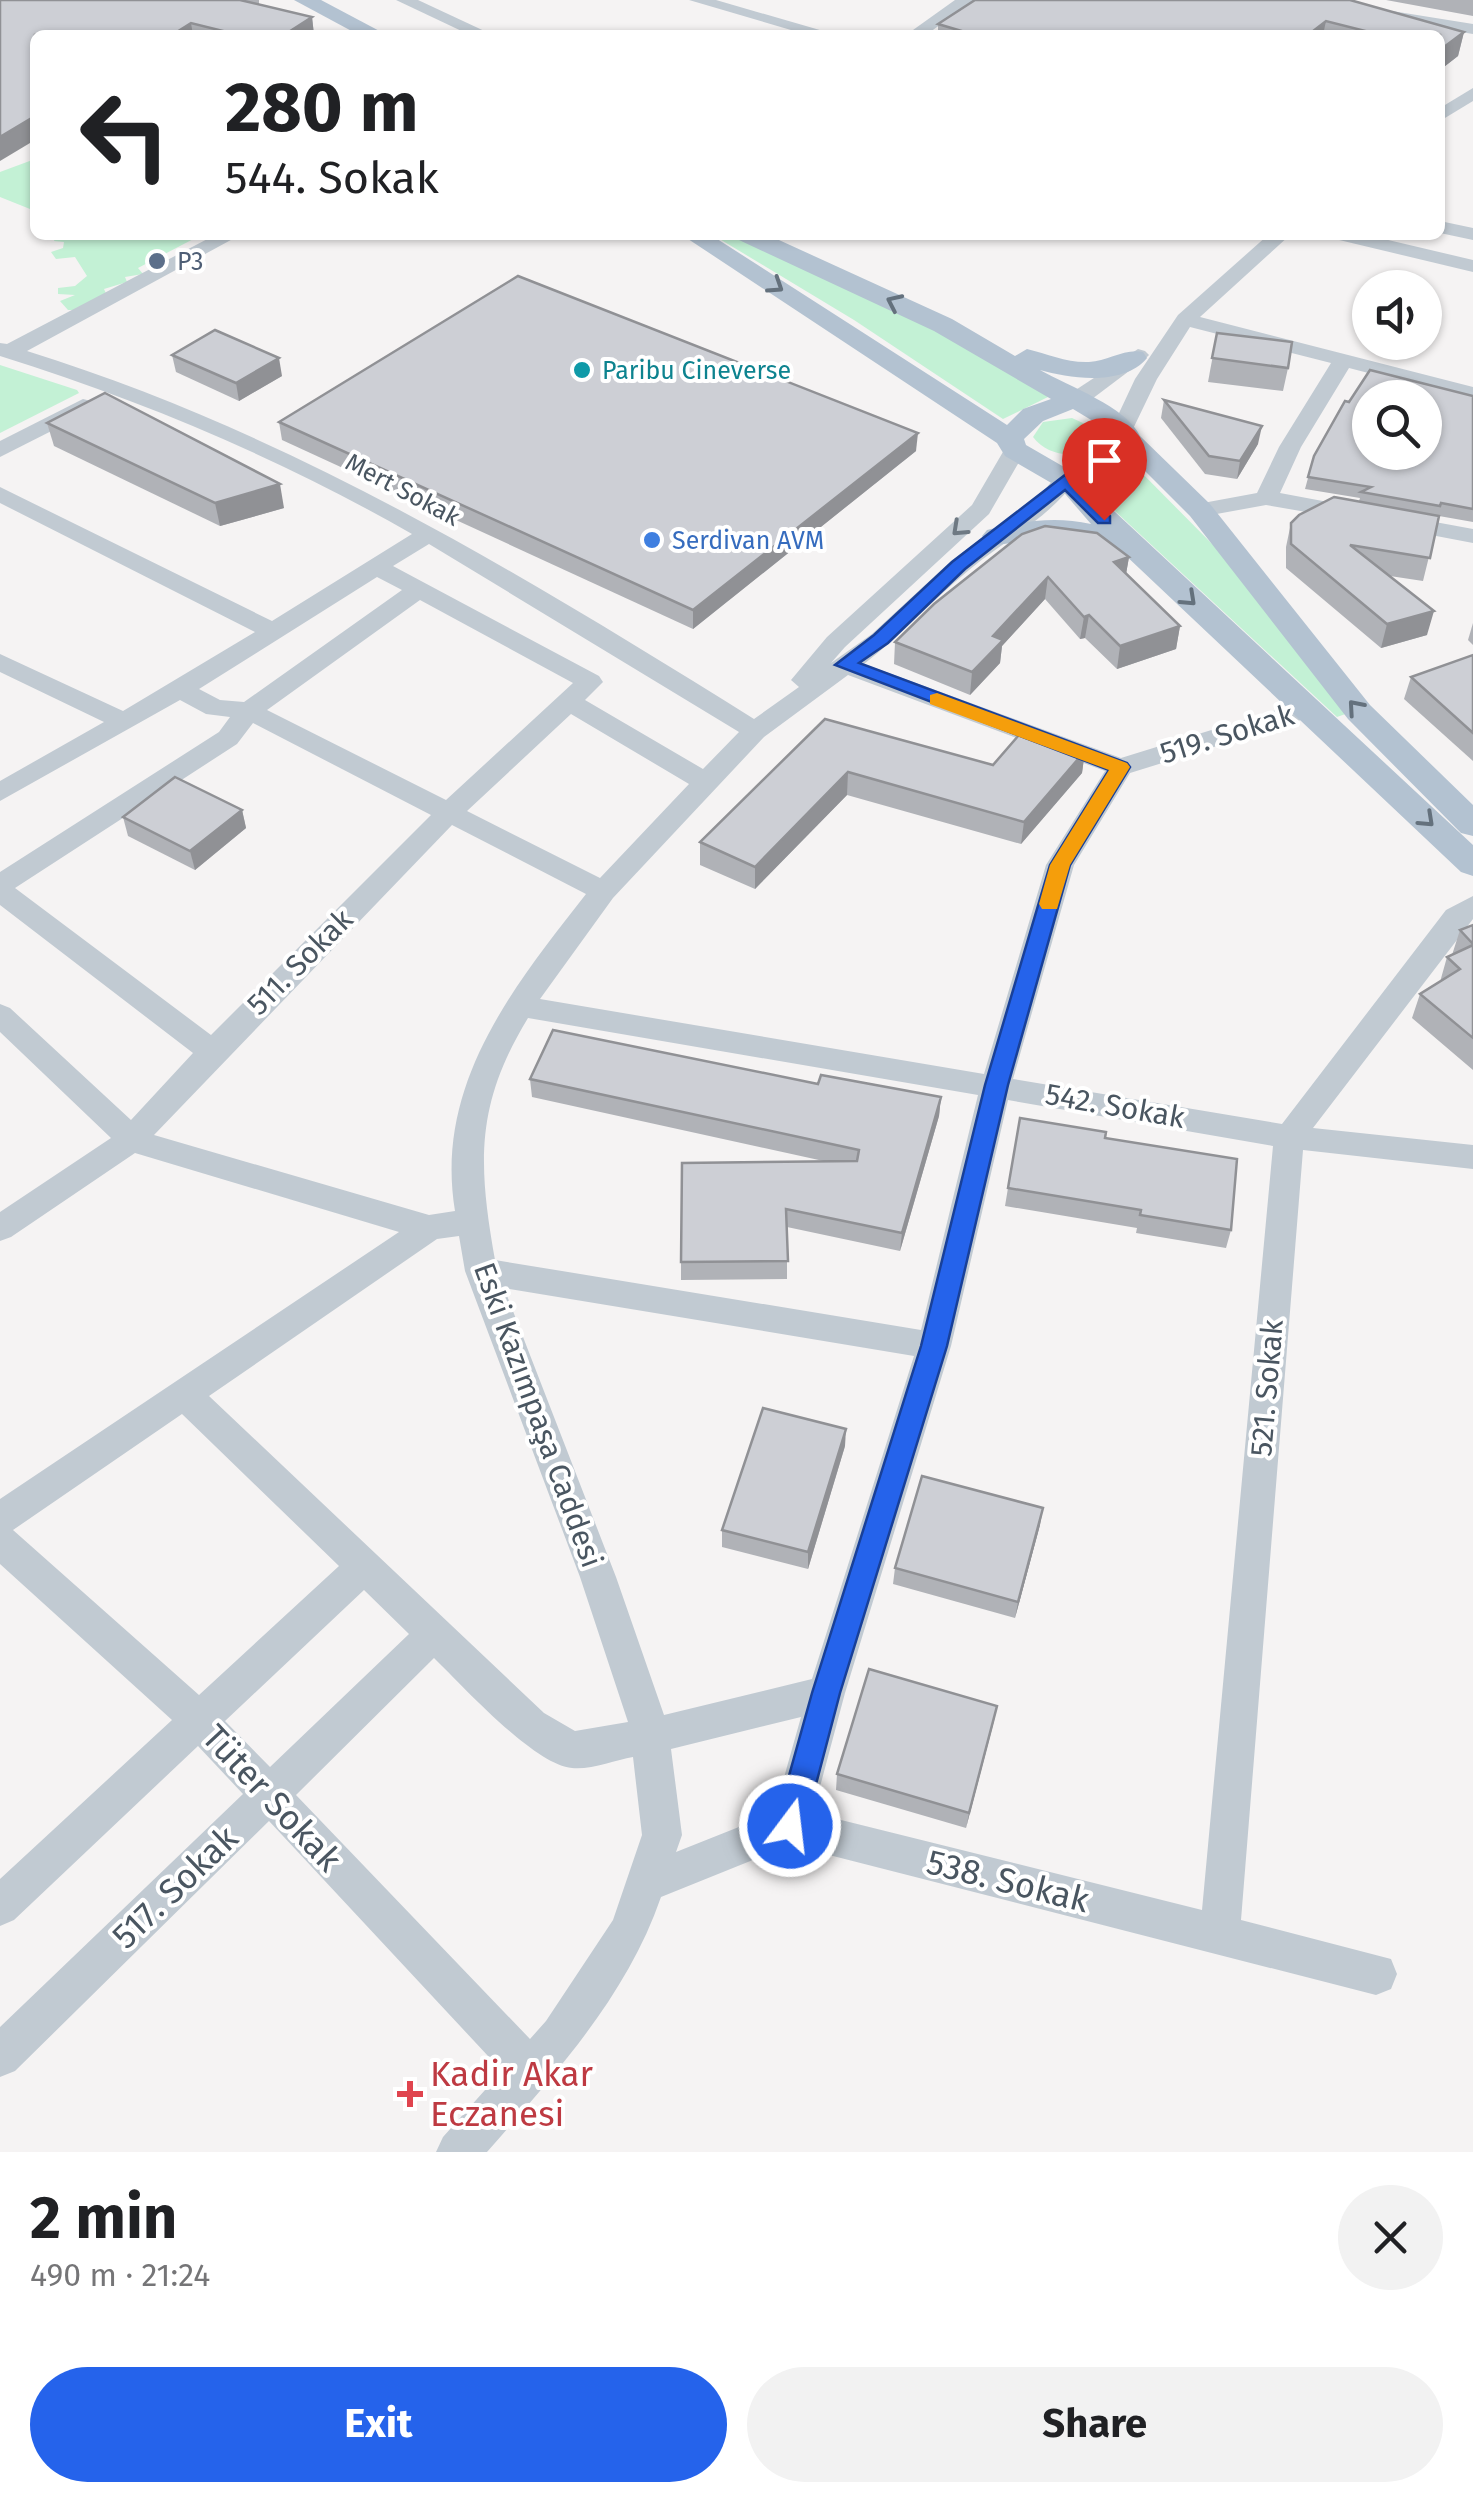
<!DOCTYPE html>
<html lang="en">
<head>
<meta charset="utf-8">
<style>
  :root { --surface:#fff; --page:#f2f2f2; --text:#202124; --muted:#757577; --accent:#2563eb }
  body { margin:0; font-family:"Fira Sans",sans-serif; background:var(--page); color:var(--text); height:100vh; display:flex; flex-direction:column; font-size:38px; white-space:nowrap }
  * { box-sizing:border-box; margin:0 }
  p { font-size:32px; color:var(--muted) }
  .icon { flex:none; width:55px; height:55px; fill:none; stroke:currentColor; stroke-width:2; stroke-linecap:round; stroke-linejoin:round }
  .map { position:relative; height:2152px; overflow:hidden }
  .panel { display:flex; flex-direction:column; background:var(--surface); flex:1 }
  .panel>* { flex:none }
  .banner { position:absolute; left:30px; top:30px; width:1415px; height:210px; border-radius:15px; box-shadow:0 2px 8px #0004; background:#fff; color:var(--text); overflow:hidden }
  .fabs { position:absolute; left:1352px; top:270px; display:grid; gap:20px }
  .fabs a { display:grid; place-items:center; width:90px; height:90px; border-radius:50%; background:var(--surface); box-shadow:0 2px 8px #0004; font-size:50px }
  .pin { position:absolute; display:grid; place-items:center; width:85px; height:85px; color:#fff; margin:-102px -42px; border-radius:50% 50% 50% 0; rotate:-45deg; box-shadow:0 0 10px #0007 }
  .pin .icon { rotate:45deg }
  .me { position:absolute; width:110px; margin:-55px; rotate:15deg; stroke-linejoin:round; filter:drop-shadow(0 0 8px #0008) }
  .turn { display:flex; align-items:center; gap:35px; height:210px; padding:0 30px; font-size:45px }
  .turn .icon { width:130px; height:130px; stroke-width:2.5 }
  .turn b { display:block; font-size:70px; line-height:85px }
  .round { display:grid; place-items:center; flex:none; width:105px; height:105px; border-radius:52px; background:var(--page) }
  .overview { display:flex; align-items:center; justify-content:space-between; height:170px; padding:0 30px }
  h1 { font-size:60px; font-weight:700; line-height:75px }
  .button { display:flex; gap:20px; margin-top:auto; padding:20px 30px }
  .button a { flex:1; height:115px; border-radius:60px; background:var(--accent); color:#fff; font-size:40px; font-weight:700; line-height:115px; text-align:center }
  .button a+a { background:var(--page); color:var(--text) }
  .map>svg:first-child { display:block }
  .green { fill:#c3f1d5 }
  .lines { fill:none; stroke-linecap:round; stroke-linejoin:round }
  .minor { fill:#c1cad2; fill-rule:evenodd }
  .major { fill:#b3c2d1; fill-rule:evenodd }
  .wall { fill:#b0b2b7 }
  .shaded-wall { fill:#909195 }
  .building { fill:#cdcfd5; stroke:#909195; stroke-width:2.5; fill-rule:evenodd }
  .oneway { stroke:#64717d }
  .oneway2 { stroke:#6e7983 }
  .route { fill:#2563eb; stroke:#184099; stroke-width:2.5 }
  .slow { fill:#f59e0b }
  .service-dot { fill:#5c6f8a; stroke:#fff; stroke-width:4 }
  .culture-dot { fill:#0f9aa8; stroke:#fff; stroke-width:4 }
  .shop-dot { fill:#3f7fe0; stroke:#fff; stroke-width:4 }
  .health-dot { fill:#e0444e; stroke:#fff; stroke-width:4 }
  .labels { text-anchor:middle; stroke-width:8; stroke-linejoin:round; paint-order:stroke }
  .far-service-label { font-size:25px; fill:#4e5e75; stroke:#fff; text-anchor:start }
  .far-culture-label { font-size:25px; fill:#0d838f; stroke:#fff; text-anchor:start }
  .far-street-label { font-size:25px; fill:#4a5661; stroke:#fff }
  .far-shop-label { font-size:25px; fill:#366cbe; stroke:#fff; text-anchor:start }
  .street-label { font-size:30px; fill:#4a5661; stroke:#fff }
  .near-street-label { font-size:35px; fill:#4a5661; stroke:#fff }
  .near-health-label { font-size:35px; fill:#be3a42; stroke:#fff; text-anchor:start }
</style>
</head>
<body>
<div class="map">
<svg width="1473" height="2152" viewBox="0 0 1473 2152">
  <rect width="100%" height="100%" fill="#f5f3f3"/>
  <g class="green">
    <polygon points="35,159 35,211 0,197 0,172"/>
    <polygon points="56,235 201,235 138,268 143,274 125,277 127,282 104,289 108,298 83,310 68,310 60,301 75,295 58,294 58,288 75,286 87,276 75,257 56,259 51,252 63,248 64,242 54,241"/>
    <polygon points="713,235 735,235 884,301 1050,396 1003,419 854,320"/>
    <polygon points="0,365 77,390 79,393 0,433"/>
    <path d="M1072,418L1096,429L1100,440C1083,461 1049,458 1033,437L1043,422Z"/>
    <polygon points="1128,459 1229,561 1351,712 1337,717 1088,486"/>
  </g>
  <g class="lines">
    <g class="minor">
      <polygon points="396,0 418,0 493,35 470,35"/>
      <polygon points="689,0 716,0 837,35 808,35"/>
      <polygon points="955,0 974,0 926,35 906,35"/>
      <polygon points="1392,11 1473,24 1473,34 1386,20 1386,12"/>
      <polygon points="1473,88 1473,101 1440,121 1440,108"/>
      <polygon points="1440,221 1473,228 1473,240 1440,233"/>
      <path d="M215,235H240L27,351C291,433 521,574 754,719L799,687L791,680L827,637L972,505L1007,445L1015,443L1026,450L989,514L845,647L831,663L872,634L951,561L1042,493L1057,475L1065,473L1076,480C1049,518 1005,540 969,570C932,600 902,635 864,664L1121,758L1299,703H1317L1321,709L1317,715L1130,773L1074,865L1013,1079L1282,1124L1446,910L1473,896V919L1313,1128L1473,1145V1169L1303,1150L1241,1920L1391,1959L1397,1974L1391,1989L1376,1995L790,1845L661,1897C627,1996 555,2074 487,2152H436L443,2137L502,2071L269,1821L15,2071L0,2077V2027L243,1794L198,1746L14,1920L0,1926V1879L172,1720L0,1564V1499L399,1232L135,1153L11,1237L0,1241V1212L111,1138L0,1032V1004L10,1008L131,1120L193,1053L0,905V872L219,732L230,717L206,714L180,700L0,801V781L104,722L0,672V654L123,711L255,632L0,503V487L272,621L412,534C281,459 144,401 0,356V343L7,344ZM429,544L739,732L703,769L585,700L603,682L599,676L393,566ZM377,577L402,590L244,702L220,700L199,689ZM420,600L573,683L446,800L267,710ZM848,675L1105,771L1046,865L984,1074L540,999L613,898L764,737ZM571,714L689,784L600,878L467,811ZM253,723L431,815L211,1035L15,888L237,744ZM452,825L586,894C513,987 434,1085 455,1211L429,1215L154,1135ZM528,1018L978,1095L921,1330L495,1260C478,1164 475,1105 528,1018ZM1008,1100L1273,1146L1202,1910L813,1813L845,1693L951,1346ZM459,1236L465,1271L580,1577L628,1722L575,1731L544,1713L209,1396L437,1239ZM504,1288L914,1356L812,1679L664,1715L616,1577ZM182,1414L339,1566L199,1695L13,1530ZM364,1590L409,1634L270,1767L225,1721ZM434,1658C463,1686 534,1765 572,1768C591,1770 615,1760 633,1757L642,1835L613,1920L546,2021L530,2039L296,1795ZM801,1717L774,1813L676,1852L682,1835L671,1749Z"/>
      <polygon points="1268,235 1290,235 1200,317 1473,387 1473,400 1349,368 1301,447 1280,493 1360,508 1364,513 1360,518 1352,520 1266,505 1200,517 1188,510 1192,505 1257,493 1279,447 1331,363 1190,327 1157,379 1131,433 1115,433 1112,428 1135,379 1178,315"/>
      <polygon points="1332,235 1367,235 1473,260 1473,272 1335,239"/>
      <polygon points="1138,349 1145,351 1149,355 1145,359 1084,405 1068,405 1065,400 1068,395"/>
      <polygon points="83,399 91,401 94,406 91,411 0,457 0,441"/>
      <polygon points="1397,515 1473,529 1473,543 1389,527 1385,522 1389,517"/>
    </g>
    <g class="major">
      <polygon points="294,0 321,0 387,35 359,35"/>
      <path d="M682,235H711L1007,425L1023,409L1051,399L934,331L739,240L736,235H768L952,319L1015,356L1027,349C1048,354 1067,363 1089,362C1108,361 1125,348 1143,352L1147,358C1124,386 1071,379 1040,370C1068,386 1127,407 1140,436L1210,504L1370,705L1473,805V836L1461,833L1348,719L1190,516L1132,458L1086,485L1473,845V876L1461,872L1122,552L1059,536L997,545L987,542L982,536L987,530C1023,521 1055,516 1091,524L1060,488L1005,456L997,443ZM1073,409L1111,432L1114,439L1107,453L1071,471L1026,445L1024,439L1043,421Z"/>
    </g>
  </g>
  <g class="wall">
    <polygon points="0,0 259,0 259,4 312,17 314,35 35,35"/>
    <polygon points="975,0 1350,0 1464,32 1458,56 1440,70 1440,35 938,35 938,24"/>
    <polygon points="1386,0 1473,0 1473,16"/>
    <polygon points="1217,333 1288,368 1283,391 1208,382"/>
    <polygon points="172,355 282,376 239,401 176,372"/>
    <polygon points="1473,396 1473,522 1439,516 1423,581 1390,576 1427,635 1381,648 1286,568 1286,547 1291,523 1359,501 1360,498 1305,489 1314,456 1349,402"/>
    <polygon points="1164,400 1258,444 1237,479 1205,474 1161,418"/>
    <polygon points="279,422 916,451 693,629 282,440"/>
    <polygon points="47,423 284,508 220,526 54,446"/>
    <polygon points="1129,557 1126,574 1180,626 1176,649 1117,669 1085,638 1080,639 1045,599 1002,646 1000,663 970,695 894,664 895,642 934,604"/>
    <polygon points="1473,623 1473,645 1468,640"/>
    <polygon points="1473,655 1473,761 1404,699 1411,677"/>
    <polygon points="825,719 993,765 1085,751 1082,773 1021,844 847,795 755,889 700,865 700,842"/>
    <polygon points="242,810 246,828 195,870 128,836 123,817"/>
    <polygon points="1473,925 1473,1070 1412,1018 1420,994 1440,982 1447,957 1452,955 1460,930"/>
    <polygon points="530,1079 818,1084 941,1097 939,1116 900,1251 787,1227 787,1279 681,1280 681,1262 828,1162 532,1097"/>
    <polygon points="1105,1138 1231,1230 1226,1248 1136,1233 1137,1228 1005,1206 1008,1188"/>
    <polygon points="845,1446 808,1569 722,1547 722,1530"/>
    <polygon points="1040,1525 1015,1618 893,1584 895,1568"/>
    <polygon points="997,1706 966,1828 836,1790 837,1774"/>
  </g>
  <g class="shaded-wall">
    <polygon points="312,17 314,35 284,35"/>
    <polygon points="1326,21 1323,35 1308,35"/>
    <polygon points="191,23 193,35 172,35"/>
    <polygon points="1464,32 1458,56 1440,70 1440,50"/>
    <polygon points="35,116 35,140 0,161 0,137"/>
    <polygon points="279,358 282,376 239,401 236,383"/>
    <polygon points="1262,426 1258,444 1237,479 1240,461"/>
    <polygon points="918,433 916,451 693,629 693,610"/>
    <polygon points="280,484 284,508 220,526 215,503"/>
    <polygon points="1129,557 1125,580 1114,562"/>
    <polygon points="1048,577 1045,599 1002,646 1000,663 970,695 972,672 993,636"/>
    <polygon points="1434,611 1427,635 1381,648 1387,624"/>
    <polygon points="1089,615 1085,638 1080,639 1084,617"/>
    <polygon points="1180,626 1176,649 1117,669 1120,646"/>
    <polygon points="1085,751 1082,773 1021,844 1024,822"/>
    <polygon points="848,772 847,795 755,889 755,867"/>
    <polygon points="242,810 246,828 195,870 190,851"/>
    <polygon points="941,1097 939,1116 900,1251 902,1233"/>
    <polygon points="846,1429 845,1446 808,1569 808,1552"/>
    <polygon points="1043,1508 1040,1525 1015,1618 1018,1602"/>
    <polygon points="997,1706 994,1721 966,1828 969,1813"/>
  </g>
  <g class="building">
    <polygon points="0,0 240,0 312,17 284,35 239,35 191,23 172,35 35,35 35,116 0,137"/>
    <polygon points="975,0 1350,0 1464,32 1440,50 1440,35 1381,35 1326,21 1308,35 975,35 938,24"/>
    <polygon points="518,276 918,433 693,610 279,422"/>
    <polygon points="215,330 279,358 236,383 172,355"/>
    <polygon points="1217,333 1292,342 1288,368 1212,358"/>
    <path d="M1370,370L1473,396V509L1441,503L1440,506L1361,492L1371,487L1308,477L1314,456L1345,401L1349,402ZM1370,398H1425V452H1370Z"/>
    <polygon points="105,393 280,484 215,503 47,423"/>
    <polygon points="1164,400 1262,426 1240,461 1209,456"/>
    <polygon points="1334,497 1439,516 1430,558 1350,545 1434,611 1387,624 1291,544 1291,523 1299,515"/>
    <polygon points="1045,526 1097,533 1129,557 1114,562 1180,626 1120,646 1089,615 1084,617 1048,577 993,636 1003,640 972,672 895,642 934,604 1022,534"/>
    <polygon points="1473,655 1473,733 1411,677"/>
    <polygon points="825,719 993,765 1025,728 1085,751 1024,822 848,772 755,867 700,842"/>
    <polygon points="175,777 242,810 190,851 123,817"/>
    <polygon points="1473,925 1473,944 1460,930"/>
    <polygon points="1473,945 1473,1038 1420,994 1460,969 1447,957"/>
    <polygon points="553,1030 818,1084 821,1075 941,1097 902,1233 786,1209 788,1261 681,1262 682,1163 857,1161 859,1150 530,1079"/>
    <polygon points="1020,1118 1106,1132 1105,1138 1237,1159 1231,1230 1140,1215 1141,1210 1008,1188"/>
    <polygon points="763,1408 846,1429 808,1552 722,1530"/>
    <polygon points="922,1476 1043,1508 1018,1602 895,1568"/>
    <polygon points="869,1669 997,1706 969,1813 837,1774"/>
  </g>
  <defs><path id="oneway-chevron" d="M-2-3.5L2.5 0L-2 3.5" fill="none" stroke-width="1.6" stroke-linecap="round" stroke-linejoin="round" transform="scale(2.5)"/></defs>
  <g class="oneway">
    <use href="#oneway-chevron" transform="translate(776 286) rotate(33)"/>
    <use href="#oneway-chevron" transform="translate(894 302) rotate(-155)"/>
    <use href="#oneway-chevron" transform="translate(1189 599) rotate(43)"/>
    <use href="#oneway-chevron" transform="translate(1355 707) rotate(-131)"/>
    <use href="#oneway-chevron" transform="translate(1427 820) rotate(43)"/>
  </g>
  <use class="oneway2" href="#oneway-chevron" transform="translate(959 529) rotate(137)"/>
  <polygon class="route" points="1065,475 1110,516 1110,523 1098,523 1065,490 965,569 888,643 859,663 1127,763 1130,767 1070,865 1008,1085 947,1346 840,1693 805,1826 801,1836 790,1840 779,1836 775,1826 812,1693 921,1346 985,1085 1050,865 1109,770 835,665 874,635 952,562"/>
  <polygon class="slow" points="937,693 1127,763 1130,767 1070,865 1057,909 1042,909 1039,904 1050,865 1109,770 930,704 930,695"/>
  <circle class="service-dot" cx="157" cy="261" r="10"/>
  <circle class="culture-dot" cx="582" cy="370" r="10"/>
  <circle class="shop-dot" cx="652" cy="540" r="10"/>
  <path class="health-dot" d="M405 2079h10v10h10v10h-10v10h-10v-10h-10v-10h10z"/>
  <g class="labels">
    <g class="far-service-label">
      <text x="177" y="270">P3</text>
    </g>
    <g class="far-culture-label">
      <text x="602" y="379">Paribu Cineverse</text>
    </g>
    <g class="far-street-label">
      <text transform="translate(403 489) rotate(28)" y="9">Mert Sokak</text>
    </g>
    <g class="far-shop-label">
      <text x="672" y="549">Serdivan AVM</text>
    </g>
    <g class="street-label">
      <text transform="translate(1227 734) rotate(-17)" y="10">519. Sokak</text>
      <text transform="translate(300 962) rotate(-45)" y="10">511. Sokak</text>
      <text transform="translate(1115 1106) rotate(10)" y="10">542. Sokak</text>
      <text transform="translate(1267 1388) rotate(-85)" y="10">521. Sokak</text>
      <text transform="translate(538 1415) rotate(70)" y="10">Eski Kazımpaşa Caddesi</text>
    </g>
    <g class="near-street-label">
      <text transform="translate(272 1798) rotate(47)" y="12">Tüter Sokak</text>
      <text transform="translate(1008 1881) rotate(14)" y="12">538. Sokak</text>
      <text transform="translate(175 1887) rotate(-44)" y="12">517. Sokak</text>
    </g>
    <g class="near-health-label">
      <text x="430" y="2086">Kadir Akar<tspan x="430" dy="40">Eczanesi</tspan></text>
    </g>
  </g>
</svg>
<div class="fabs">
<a><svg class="icon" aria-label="sound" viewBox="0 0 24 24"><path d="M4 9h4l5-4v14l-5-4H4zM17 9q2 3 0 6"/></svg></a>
<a><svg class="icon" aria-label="search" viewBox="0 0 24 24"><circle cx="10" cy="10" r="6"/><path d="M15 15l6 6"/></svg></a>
</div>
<div class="pin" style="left:1104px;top:520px;background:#d93025"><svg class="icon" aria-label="arrive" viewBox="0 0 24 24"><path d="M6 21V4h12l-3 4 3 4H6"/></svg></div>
<svg class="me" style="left:790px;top:1826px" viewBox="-20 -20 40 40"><circle r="17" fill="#2563eb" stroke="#fff" stroke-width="3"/><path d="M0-11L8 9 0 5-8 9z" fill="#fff"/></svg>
<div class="banner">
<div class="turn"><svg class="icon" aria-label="left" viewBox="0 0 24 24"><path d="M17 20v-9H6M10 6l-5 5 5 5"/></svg><div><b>280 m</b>544. Sokak</div></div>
</div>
</div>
<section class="panel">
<div class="overview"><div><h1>2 min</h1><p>490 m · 21:24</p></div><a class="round"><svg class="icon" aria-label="close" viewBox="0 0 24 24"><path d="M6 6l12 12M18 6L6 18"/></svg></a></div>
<div class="button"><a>Exit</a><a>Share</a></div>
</section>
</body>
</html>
